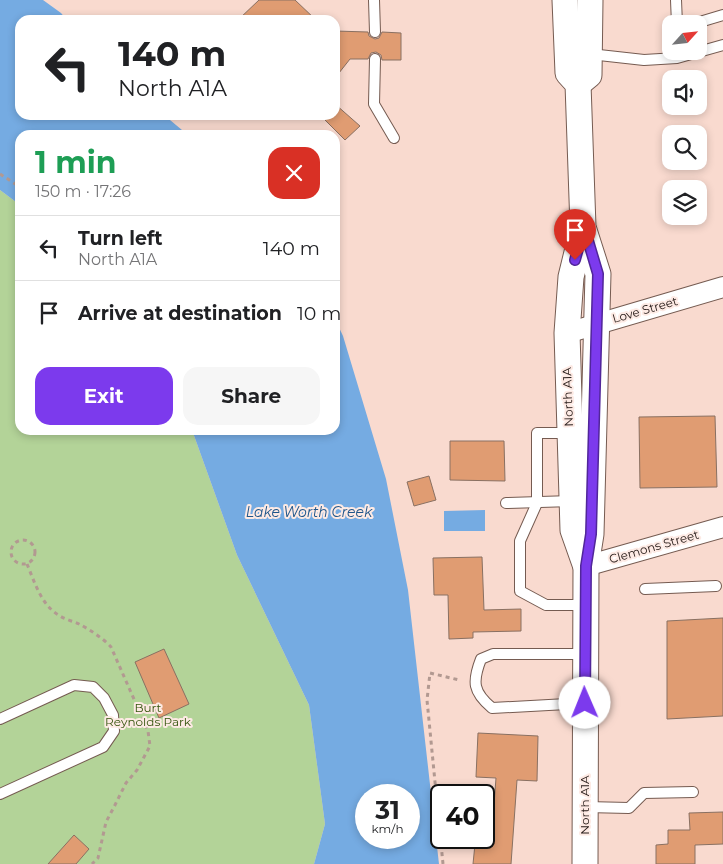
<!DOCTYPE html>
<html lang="en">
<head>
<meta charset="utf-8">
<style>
  :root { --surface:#fff; --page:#f6f6f6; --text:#202124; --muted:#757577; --line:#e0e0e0; --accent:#7c3aed }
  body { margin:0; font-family:Montserrat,sans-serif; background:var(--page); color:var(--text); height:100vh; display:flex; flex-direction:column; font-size:19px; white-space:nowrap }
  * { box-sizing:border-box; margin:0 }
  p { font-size:16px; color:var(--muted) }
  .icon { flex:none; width:28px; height:28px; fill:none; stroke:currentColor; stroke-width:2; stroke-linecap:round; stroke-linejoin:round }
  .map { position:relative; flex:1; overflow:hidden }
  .panel { position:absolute; left:15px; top:130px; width:325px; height:305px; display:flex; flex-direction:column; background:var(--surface); border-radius:15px; box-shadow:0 2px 8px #0003 }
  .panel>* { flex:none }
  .hud { position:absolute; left:15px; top:15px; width:325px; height:105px; border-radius:15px; box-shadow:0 2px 8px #0003; background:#fff; color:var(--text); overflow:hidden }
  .needle { width:32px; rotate:63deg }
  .fabs { position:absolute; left:662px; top:15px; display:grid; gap:10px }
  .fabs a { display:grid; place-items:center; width:45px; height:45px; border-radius:10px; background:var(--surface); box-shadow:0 2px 8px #0003; font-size:25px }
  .speed { position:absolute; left:355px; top:784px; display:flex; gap:10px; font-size:25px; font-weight:700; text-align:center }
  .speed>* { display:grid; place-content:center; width:65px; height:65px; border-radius:50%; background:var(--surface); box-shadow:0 2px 8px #0003; line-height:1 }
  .speed small { font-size:12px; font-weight:400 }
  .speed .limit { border:2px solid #111; border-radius:8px; background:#fff; color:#111 }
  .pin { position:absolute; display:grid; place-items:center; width:42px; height:42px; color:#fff; margin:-51px -21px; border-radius:50% 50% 50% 0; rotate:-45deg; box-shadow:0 0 5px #0007 }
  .pin .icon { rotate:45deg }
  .me { position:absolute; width:55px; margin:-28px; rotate:359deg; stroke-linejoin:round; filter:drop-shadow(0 0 4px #0008) }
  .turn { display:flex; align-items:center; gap:18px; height:105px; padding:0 20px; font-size:22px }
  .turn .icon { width:65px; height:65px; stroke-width:2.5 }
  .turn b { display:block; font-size:35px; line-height:42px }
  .round { display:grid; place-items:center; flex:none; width:52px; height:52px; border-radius:15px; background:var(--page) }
  .head { display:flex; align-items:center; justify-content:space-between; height:85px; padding:0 20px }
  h1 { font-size:30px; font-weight:700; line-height:38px; color:#1e9e55 }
  .primary-button { display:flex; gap:10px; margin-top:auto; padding:10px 20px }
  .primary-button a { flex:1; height:58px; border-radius:15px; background:var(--accent); color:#fff; font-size:20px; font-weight:700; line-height:58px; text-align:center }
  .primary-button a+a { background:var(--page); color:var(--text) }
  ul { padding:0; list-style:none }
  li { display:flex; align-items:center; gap:15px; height:65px; padding:0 20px; border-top:1px solid var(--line) }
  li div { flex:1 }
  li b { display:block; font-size:19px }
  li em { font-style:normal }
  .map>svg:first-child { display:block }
  .park { fill:#b3d398 }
  .water { fill:#75abe2; fill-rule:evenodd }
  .building { fill:#e09c72; stroke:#897062 }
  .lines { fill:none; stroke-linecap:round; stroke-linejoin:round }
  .service-casing { stroke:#755b51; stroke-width:12 }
  .minor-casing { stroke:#755b51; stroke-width:22 }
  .tertiary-casing { stroke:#755b51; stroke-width:27 }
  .path { stroke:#b29991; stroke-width:3; stroke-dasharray:4 4; stroke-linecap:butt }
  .service { stroke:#fff; stroke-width:10 }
  .minor { stroke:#fff; stroke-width:20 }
  .tertiary { stroke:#fff; stroke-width:25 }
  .route-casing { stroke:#51269a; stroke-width:12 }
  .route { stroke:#7c3aed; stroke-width:9 }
  .labels { text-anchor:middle; stroke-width:4; stroke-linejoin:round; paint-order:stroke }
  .street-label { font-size:12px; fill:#221714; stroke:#fdeae4 }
  .park-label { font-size:12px; fill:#34540c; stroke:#fdeae4 }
  .water-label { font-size:14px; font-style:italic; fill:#1e558a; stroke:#fdeae4 }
</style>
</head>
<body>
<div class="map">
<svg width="723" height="864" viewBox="0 0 723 864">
  <rect width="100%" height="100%" fill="#f9dacf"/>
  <polygon class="park" points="0,190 20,205 20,430 192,430 237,555 309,705 325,824 314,864 0,864"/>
  <g class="water">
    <polygon points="0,0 43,0 61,13 67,20 20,20 20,115 164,115 188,135 20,135 20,205 0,190"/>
    <path d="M335,319L343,336L386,479L408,590L439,864H314L325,824L309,705L237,555L192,430H335ZM366,795H409V838H366Z"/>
    <polygon points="485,510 485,531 444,531 444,511"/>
  </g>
  <g class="building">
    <polygon points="259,0 295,0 316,20 238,20"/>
    <polygon points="335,31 368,32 369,36 375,39 379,38 382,32 401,33 401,60 382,60 381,55 376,52 371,53 368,59 350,59 335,78"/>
    <polygon points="335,104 360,126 345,140 320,115 335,115"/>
    <polygon points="715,416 717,487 640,488 639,417"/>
    <polygon points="450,441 504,441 505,481 450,480"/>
    <polygon points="429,476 436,500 414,506 407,482"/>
    <polygon points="482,557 484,610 521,609 521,631 473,632 473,638 449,639 448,595 434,595 433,558"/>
    <polygon points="723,618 723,716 667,719 667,621"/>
    <polygon points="164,649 189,704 159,718 135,662"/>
    <polygon points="478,733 538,736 537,781 517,780 511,864 473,864 475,844 491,845 496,778 476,777"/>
    <polygon points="723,812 723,844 695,845 695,864 656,864 656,845 668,844 668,830 690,830 689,813"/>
    <polygon points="74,835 89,849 76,864 48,864"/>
  </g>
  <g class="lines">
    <defs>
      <g id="service">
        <polyline points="374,0 375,32"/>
        <polyline points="676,0 677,24"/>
        <polyline points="693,24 723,15"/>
        <polyline points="590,54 644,60 677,58 723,45"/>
        <polyline points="375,59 374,104 394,138"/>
        <polyline points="569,433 537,433 537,503 520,541 520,591 546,605 585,605"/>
        <polyline points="506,503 572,501"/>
        <polyline points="645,589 716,586"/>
        <path d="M585,654H493L481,659C472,682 473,692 492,708L585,703"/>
        <polyline points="0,719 74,685 93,687 104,698 113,715 114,731 103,747 0,794"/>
        <polyline points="586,807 629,808 644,793 693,792"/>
      </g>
      <g id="minor">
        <polyline points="567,333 723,287"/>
        <polyline points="586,566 723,527"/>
      </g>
      <g id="tertiary">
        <polyline points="565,0 568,73 578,84 583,227 598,274 591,534 586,566 585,864"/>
        <polyline points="578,84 589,75 590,0"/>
        <polyline points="583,228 571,277 567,333 573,530 585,564"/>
      </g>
    </defs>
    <use href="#service" class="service-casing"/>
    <use href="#minor" class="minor-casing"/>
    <use href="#tertiary" class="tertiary-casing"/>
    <g class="path">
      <polyline points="0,174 20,187"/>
      <polyline points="16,238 20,233"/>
      <circle cx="23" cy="552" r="12"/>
      <path d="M27,564C35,583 41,605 60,616C66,620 73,621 79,624C89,629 104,639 111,647L148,731L150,746L137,770L126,783L114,807L106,822L98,858L92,864"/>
      <polyline points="443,864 427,700 430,673 459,680"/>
    </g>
    <use href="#service" class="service"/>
    <use href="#minor" class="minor"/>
    <use href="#tertiary" class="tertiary"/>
  </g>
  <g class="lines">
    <defs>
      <polyline id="route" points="575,260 584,227 598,274 591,534 586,566 585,703"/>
    </defs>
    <use href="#route" class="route-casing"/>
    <use href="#route" class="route"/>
  </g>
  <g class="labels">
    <g class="street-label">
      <text transform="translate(645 310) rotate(-16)" y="4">Love Street</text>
      <text transform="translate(568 397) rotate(-92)" y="4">North A1A</text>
      <text transform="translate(654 547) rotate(-16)" y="4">Clemons Street</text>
      <text transform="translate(585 805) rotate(-90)" y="4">North A1A</text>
    </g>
    <g class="park-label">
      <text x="148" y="712">Burt<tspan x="148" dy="14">Reynolds Park</tspan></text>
    </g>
    <g class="water-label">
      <text x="309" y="517">Lake Worth Creek</text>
    </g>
  </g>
</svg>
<div class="fabs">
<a><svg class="needle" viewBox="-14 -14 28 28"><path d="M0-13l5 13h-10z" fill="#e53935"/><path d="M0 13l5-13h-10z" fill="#757577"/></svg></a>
<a><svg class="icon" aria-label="sound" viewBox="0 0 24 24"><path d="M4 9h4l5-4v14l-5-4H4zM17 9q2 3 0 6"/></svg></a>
<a><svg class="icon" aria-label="search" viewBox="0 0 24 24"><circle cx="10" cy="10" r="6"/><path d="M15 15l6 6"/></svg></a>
<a><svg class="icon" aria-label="layers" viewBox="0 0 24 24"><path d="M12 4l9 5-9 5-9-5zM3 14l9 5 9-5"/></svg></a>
</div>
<div class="speed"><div>31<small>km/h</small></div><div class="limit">40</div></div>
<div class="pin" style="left:575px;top:260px;background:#d93025"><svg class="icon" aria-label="arrive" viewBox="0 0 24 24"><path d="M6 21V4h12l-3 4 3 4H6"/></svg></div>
<svg class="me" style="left:585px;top:703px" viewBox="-20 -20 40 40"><circle r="19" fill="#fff"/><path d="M0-13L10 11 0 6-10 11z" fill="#7c3aed"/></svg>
<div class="hud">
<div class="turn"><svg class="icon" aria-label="left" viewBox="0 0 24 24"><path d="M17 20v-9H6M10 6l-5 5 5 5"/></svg><div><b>140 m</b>North A1A</div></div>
</div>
<section class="panel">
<div class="head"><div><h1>1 min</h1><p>150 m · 17:26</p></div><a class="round" style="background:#d93025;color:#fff"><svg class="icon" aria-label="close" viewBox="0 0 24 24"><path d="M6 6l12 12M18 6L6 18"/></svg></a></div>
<ul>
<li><svg class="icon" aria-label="left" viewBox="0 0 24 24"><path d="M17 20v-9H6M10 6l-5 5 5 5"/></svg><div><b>Turn left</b><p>North A1A</p></div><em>140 m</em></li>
<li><svg class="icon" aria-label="arrive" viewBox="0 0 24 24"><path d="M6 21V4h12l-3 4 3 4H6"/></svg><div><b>Arrive at destination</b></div><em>10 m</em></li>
</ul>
<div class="primary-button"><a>Exit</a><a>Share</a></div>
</section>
</div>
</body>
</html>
